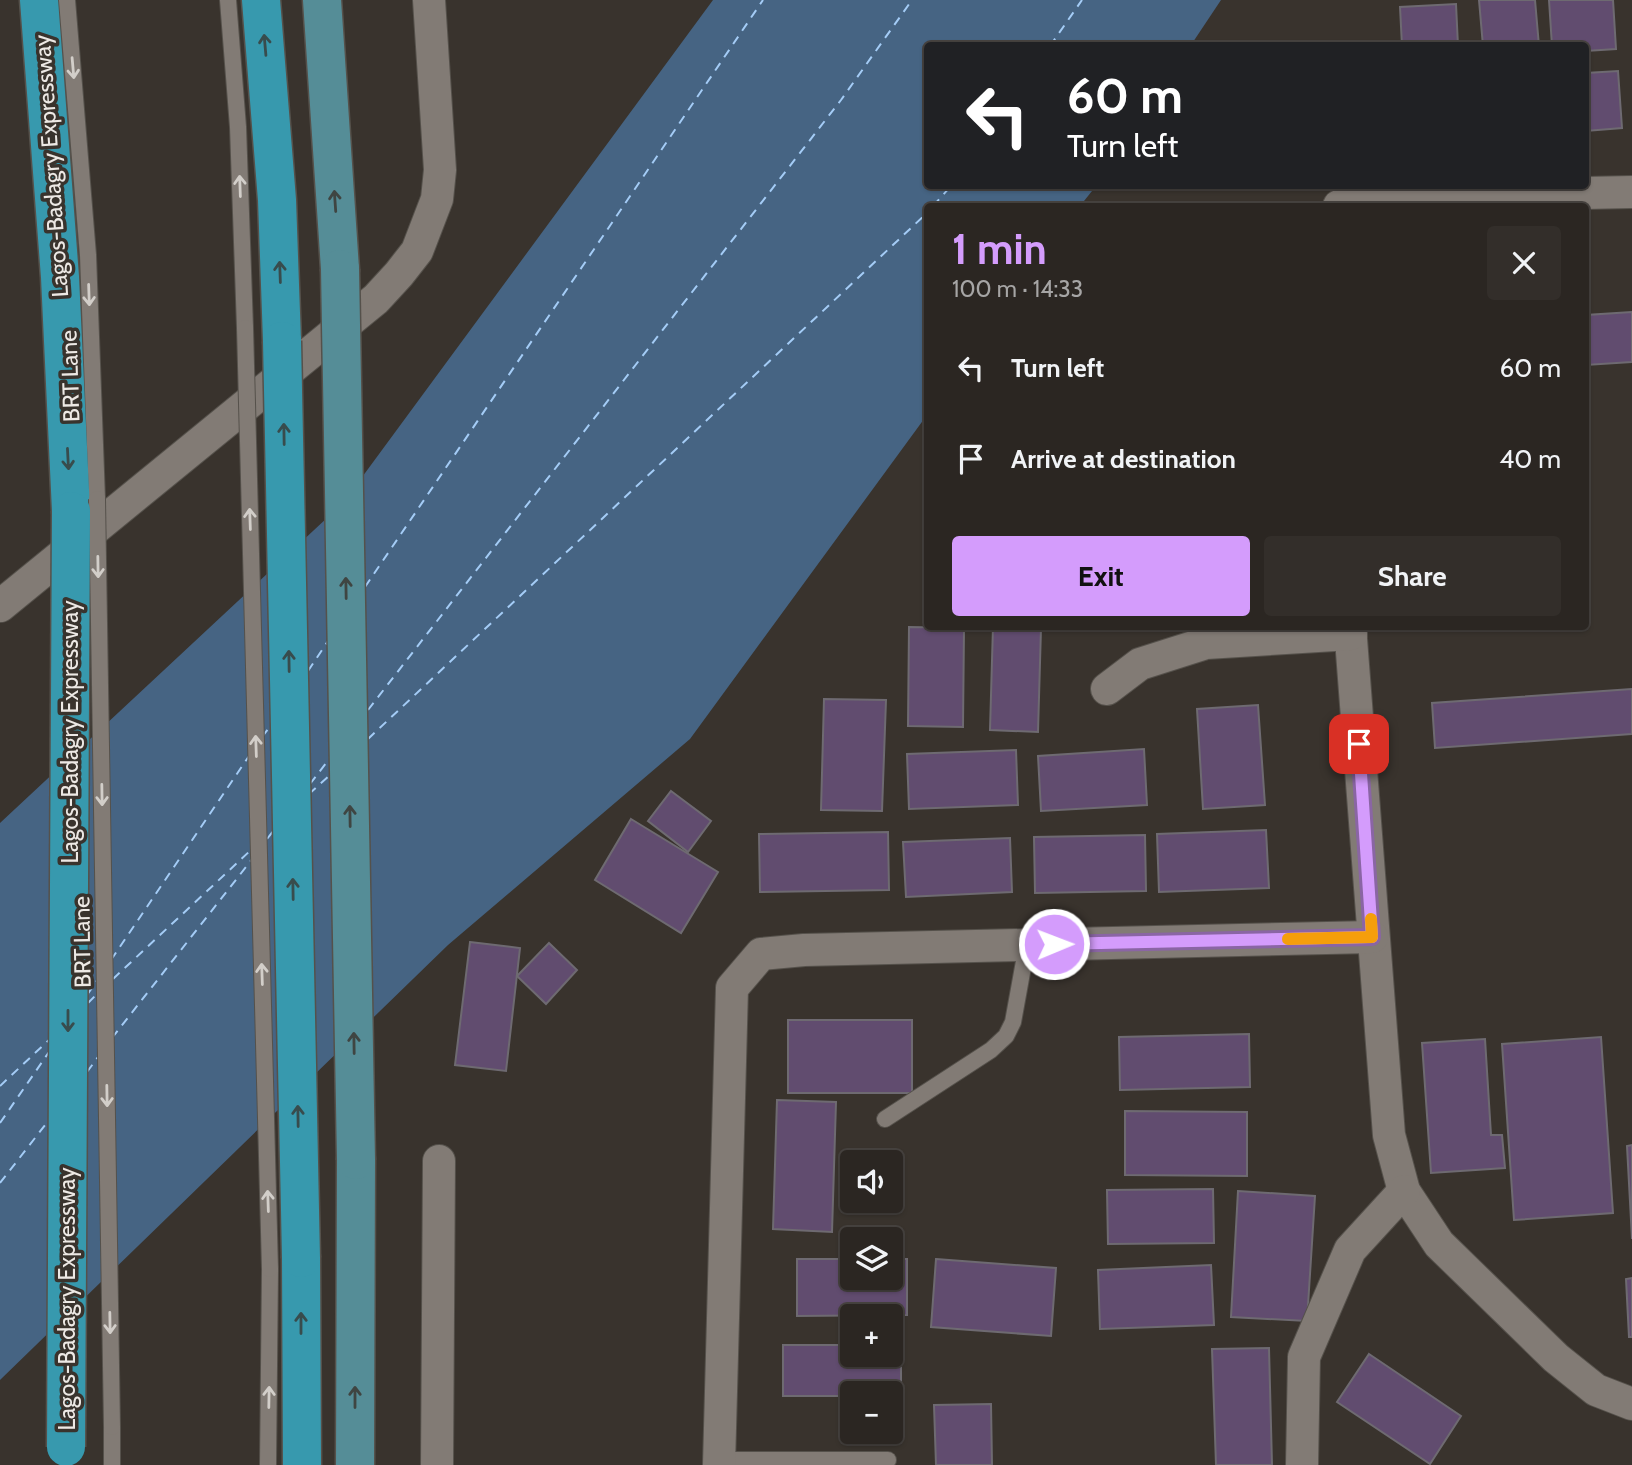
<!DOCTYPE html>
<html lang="en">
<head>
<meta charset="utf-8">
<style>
  :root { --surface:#2b2622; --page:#332e2a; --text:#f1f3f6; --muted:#a6a5a5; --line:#474340; --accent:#d49cfc }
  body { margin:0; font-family:Cabin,sans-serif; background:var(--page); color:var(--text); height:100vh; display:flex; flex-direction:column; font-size:26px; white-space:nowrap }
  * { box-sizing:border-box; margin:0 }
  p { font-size:23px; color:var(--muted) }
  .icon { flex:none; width:38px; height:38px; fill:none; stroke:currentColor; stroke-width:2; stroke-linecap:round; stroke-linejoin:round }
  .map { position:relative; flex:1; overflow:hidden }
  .panel { position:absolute; left:924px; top:203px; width:665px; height:427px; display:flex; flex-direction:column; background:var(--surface); border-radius:7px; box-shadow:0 2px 5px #0004,0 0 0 2px var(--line) }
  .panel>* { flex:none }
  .banner { position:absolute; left:924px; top:42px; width:665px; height:147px; border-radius:7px; box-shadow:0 2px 5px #0004,0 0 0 2px var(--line); background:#202124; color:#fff; overflow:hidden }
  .tools { position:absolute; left:840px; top:1150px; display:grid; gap:14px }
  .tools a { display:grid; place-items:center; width:63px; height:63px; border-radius:7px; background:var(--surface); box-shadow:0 2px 5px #0004,0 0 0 2px var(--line); font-size:35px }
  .pin { position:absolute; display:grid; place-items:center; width:60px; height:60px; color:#fff; margin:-30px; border-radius:14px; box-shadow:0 4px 10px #0006 }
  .me { position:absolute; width:77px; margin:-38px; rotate:89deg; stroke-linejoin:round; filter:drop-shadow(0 0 5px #0008) }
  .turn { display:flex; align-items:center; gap:24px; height:147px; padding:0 28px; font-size:32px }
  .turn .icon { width:91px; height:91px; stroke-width:2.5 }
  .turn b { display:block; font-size:49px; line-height:60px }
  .round { display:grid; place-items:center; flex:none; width:74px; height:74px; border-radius:7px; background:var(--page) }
  .summary { display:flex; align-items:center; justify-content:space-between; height:119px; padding:0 28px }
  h1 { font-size:42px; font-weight:800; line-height:52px; color:var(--accent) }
  .primary-button { display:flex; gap:14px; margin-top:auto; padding:14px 28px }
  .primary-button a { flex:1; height:80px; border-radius:7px; background:var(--accent); color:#111; font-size:28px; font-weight:800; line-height:80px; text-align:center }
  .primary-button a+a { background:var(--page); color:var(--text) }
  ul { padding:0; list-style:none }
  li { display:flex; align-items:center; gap:21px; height:91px; padding:0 28px }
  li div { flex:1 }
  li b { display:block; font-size:26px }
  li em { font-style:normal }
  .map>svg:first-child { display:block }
  .water { fill:#466483 }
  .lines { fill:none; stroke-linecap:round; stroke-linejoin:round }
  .ferry { stroke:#a4ccf6; stroke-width:2; stroke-dasharray:9 7; stroke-linecap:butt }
  .building { fill:#614c6f; stroke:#6e6a71; stroke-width:2 }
  .lane-casing { stroke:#55514b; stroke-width:18 }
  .street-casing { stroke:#55514b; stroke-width:34 }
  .primary-casing { stroke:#55514b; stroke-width:41 }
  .highway-casing { stroke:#55514b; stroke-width:41 }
  .lane { stroke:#827b75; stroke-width:16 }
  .street { stroke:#827b75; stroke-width:32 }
  .primary { stroke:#558d97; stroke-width:38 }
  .highway { stroke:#3799ae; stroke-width:38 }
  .lane-bridge-casing { stroke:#55514b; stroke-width:18; stroke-linecap:butt }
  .primary-bridge-casing { stroke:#55514b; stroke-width:41; stroke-linecap:butt }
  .highway-bridge-casing { stroke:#55514b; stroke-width:41; stroke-linecap:butt }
  .lane-bridge { stroke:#827b75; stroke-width:16 }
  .primary-bridge { stroke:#558d97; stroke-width:38 }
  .highway-bridge { stroke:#3799ae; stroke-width:38 }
  .oneway { stroke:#384c4d }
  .oneway2 { stroke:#d2cec9 }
  .oneway3 { stroke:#3f4542 }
  .route-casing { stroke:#8a65a4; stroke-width:18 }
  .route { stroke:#d49cfc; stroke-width:12 }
  .slow { stroke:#f59e0b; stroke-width:12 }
  .labels { text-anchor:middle; stroke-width:7; stroke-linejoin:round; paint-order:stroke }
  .street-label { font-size:23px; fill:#ede9e5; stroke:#39332d }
</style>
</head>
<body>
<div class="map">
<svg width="1632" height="1465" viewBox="0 0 1632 1465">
  <rect width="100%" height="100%" fill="#39332d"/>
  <polygon class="water" points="713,0 1221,0 1191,45 928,46 928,186 1096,186 1080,206 928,206 927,415 690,739 448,945 0,1380 0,823 343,503"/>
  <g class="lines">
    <g class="ferry">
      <polyline points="1050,46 1082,0"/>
      <polyline points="933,206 951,186"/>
      <polyline points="365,587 763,0"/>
      <polyline points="308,671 328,641"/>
      <polyline points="368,710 841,100 912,0"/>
      <polyline points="262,737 271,725"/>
      <polyline points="368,739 928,212"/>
      <polyline points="310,784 330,758"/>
      <polyline points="309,794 331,774"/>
      <polyline points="267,839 274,830"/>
      <polyline points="111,960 249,756"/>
      <polyline points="113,979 252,849"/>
      <polyline points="87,995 98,979"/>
      <polyline points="88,1003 96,995"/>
      <polyline points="112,1038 253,858"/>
      <polyline points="87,1072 98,1057"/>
      <polyline points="0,1086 51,1038"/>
      <polyline points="0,1123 49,1052"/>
      <polyline points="0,1183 49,1120"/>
    </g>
  </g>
  <g class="building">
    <polygon points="1479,0 1535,0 1539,46 1483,46"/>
    <polygon points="1549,0 1613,0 1616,49 1586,51 1586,46 1552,46"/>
    <polygon points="1456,4 1458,46 1402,46 1400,7"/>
    <polygon points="1618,71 1622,128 1586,131 1586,73"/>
    <polygon points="1632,312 1632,362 1586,365 1586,315"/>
    <polygon points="993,626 1041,628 1038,732 990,730"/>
    <polygon points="909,627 964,628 963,727 908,726"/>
    <polygon points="1632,689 1632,734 1435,748 1432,703"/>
    <polygon points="824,699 886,700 882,811 821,810"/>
    <polygon points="1258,705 1265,805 1203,809 1197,709"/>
    <polygon points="1144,749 1147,805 1041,811 1038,756"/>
    <polygon points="1016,750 1018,805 909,809 907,754"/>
    <polygon points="671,791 711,821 688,852 648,821"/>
    <polygon points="631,819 718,872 681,933 595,880"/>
    <polygon points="1266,830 1269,888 1159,892 1157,834"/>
    <polygon points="888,832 889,890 760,892 759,834"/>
    <polygon points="1145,835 1146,891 1035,893 1034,837"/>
    <polygon points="1010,838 1012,892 906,897 903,842"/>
    <polygon points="470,942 520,948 506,1071 455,1065"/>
    <polygon points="549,943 577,970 546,1004 517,976"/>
    <rect x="788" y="1020" width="124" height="73"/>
    <polygon points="1249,1034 1250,1087 1120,1090 1119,1037"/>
    <polygon points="1601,1037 1613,1213 1514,1220 1502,1044"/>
    <polygon points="1485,1039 1491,1135 1502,1135 1505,1168 1431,1173 1422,1043"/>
    <polygon points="777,1100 836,1102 832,1232 773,1229"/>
    <polygon points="1125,1111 1247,1112 1247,1176 1125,1175"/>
    <polygon points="1632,1145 1632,1239 1627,1146"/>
    <polygon points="1213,1189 1214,1243 1108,1244 1107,1190"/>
    <polygon points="1238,1191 1315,1196 1307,1321 1231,1317"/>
    <polygon points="797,1259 852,1259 852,1278 891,1278 891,1259 907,1259 907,1315 797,1316"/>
    <polygon points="936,1259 1056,1268 1051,1336 931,1327"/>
    <polygon points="1211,1265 1214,1325 1100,1329 1098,1270"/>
    <polygon points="1632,1278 1632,1337 1629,1337 1626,1279"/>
    <polygon points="783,1345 852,1345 852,1354 891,1354 891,1345 901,1345 901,1395 852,1393 852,1396 783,1396"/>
    <polygon points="1269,1348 1272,1465 1216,1465 1212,1349"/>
    <polygon points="1369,1354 1461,1416 1430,1464 1337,1402"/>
    <polygon points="991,1404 992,1465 936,1465 934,1405"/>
  </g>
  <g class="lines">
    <defs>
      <g id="lane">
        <polyline points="67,0 88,255 97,499"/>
        <polyline points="228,0 238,127 245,328"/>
        <polyline points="885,1119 991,1050 1006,1036 1013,1022 1027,945"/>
        <polyline points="719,1460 888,1460"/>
        <polyline points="112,1465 112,1427"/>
        <polyline points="268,1465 270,1269"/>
      </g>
      <g id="street">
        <polyline points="1339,206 1383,197 1632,192"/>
        <polyline points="0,606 376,299 399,274 417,251 437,199 440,170 429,0"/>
        <polyline points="1350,626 1389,1135 1404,1191 1439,1244 1556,1358 1596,1390 1632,1404"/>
        <polyline points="1107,689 1140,664 1206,643 1351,634"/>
        <polyline points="437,1465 439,1161"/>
        <polyline points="719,1465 732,988 761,954 804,950 1372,937"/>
        <polyline points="1302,1465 1304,1357 1350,1250 1404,1191"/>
      </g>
      <g id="primary">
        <polyline points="322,0 340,269"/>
        <polyline points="355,1465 356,1160"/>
      </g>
      <g id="highway">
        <polyline points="39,0 60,277 71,511"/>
        <polyline points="261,0 277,200 282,341"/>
        <polyline points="301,1258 302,1465"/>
      </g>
    </defs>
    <use href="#lane" class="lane-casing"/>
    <use href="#street" class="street-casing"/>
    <use href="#primary" class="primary-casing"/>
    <use href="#highway" class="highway-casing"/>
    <use href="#lane" class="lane"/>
    <use href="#street" class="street"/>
    <use href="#primary" class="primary"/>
    <use href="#highway" class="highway"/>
    <defs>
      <g id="lane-bridge">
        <polyline points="245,328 270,1269"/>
        <polyline points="97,499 112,1427"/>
      </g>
      <polyline id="primary-bridge" points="340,269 356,1160"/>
      <g id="highway-bridge">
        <polyline points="282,341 301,1258"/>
        <polyline points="66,1447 71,511"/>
      </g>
    </defs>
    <use href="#lane-bridge" class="lane-bridge-casing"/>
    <use href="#primary-bridge" class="primary-bridge-casing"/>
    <use href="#highway-bridge" class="highway-bridge-casing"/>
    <use href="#lane-bridge" class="lane-bridge"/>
    <use href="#primary-bridge" class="primary-bridge"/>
    <use href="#highway-bridge" class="highway-bridge"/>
  </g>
  <defs><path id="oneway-shaft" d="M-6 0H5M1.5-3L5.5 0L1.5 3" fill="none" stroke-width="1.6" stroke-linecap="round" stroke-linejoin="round" transform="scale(1.75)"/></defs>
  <g class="oneway">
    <use href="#oneway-shaft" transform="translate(265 45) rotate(-95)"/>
    <use href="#oneway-shaft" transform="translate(280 272) rotate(-92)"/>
    <use href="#oneway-shaft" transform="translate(284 434) rotate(-91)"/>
    <use href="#oneway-shaft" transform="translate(68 459) rotate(87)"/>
    <use href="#oneway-shaft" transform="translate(289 661) rotate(-91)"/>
    <use href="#oneway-shaft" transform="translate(293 889) rotate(-91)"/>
    <use href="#oneway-shaft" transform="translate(68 1021) rotate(90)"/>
    <use href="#oneway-shaft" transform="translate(298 1116) rotate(-91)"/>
    <use href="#oneway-shaft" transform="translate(301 1323) rotate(-90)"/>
  </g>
  <g class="oneway2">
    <use href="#oneway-shaft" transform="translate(73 68) rotate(85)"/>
    <use href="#oneway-shaft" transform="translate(240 186) rotate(-92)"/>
    <use href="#oneway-shaft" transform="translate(89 295) rotate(88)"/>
    <use href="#oneway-shaft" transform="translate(250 519) rotate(-92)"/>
    <use href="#oneway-shaft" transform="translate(98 567) rotate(89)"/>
    <use href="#oneway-shaft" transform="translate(256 746) rotate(-92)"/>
    <use href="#oneway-shaft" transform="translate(102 795) rotate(89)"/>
    <use href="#oneway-shaft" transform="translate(262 974) rotate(-92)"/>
    <use href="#oneway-shaft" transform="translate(107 1096) rotate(89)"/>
    <use href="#oneway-shaft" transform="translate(268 1201) rotate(-92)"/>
    <use href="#oneway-shaft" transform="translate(110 1323) rotate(89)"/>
    <use href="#oneway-shaft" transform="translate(269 1397) rotate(-89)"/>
  </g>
  <g class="oneway3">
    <use href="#oneway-shaft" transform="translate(335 201) rotate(-94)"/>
    <use href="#oneway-shaft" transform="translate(346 588) rotate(-91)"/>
    <use href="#oneway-shaft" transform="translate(350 816) rotate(-91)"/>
    <use href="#oneway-shaft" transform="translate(354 1043) rotate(-91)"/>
    <use href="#oneway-shaft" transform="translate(355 1397) rotate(-90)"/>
  </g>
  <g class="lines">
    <defs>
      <polyline id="route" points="1054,944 1372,937 1359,744"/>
    </defs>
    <use href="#route" class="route-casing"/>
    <use href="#route" class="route"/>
    <polyline class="slow" points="1288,939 1372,937 1371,919"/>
  </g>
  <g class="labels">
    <g class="street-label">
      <text transform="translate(51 166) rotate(-94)" y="8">Lagos-Badagry Expressway</text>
      <text transform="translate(70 376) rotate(-92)" y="8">BRT Lane</text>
      <text transform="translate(70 732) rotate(-90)" y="8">Lagos-Badagry Expressway</text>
      <text transform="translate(82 942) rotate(-91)" y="8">BRT Lane</text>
      <text transform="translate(67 1299) rotate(-90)" y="8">Lagos-Badagry Expressway</text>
    </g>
  </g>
</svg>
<div class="tools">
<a><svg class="icon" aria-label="sound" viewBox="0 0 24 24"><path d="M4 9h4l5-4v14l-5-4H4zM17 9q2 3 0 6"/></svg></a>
<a><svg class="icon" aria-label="layers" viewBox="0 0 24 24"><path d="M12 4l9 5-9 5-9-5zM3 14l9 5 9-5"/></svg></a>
<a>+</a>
<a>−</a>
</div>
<div class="pin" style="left:1359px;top:744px;background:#d93025"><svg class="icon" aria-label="arrive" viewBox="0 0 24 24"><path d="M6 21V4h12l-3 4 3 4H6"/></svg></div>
<svg class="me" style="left:1054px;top:944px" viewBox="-20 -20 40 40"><circle r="17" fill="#d49cfc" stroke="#fff" stroke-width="3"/><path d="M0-11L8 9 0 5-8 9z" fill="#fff"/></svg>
<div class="banner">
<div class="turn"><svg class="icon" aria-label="left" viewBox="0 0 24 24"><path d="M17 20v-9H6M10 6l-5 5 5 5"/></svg><div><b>60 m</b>Turn left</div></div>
</div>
<section class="panel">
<div class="summary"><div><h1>1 min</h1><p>100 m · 14:33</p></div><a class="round"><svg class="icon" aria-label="close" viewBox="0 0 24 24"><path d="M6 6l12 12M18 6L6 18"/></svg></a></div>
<ul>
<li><svg class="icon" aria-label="left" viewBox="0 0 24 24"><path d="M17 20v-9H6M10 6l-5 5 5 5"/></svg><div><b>Turn left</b></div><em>60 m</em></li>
<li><svg class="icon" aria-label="arrive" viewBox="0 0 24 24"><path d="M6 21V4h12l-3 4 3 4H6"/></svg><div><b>Arrive at destination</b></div><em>40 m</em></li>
</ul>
<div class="primary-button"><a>Exit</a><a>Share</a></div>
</section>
</div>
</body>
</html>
